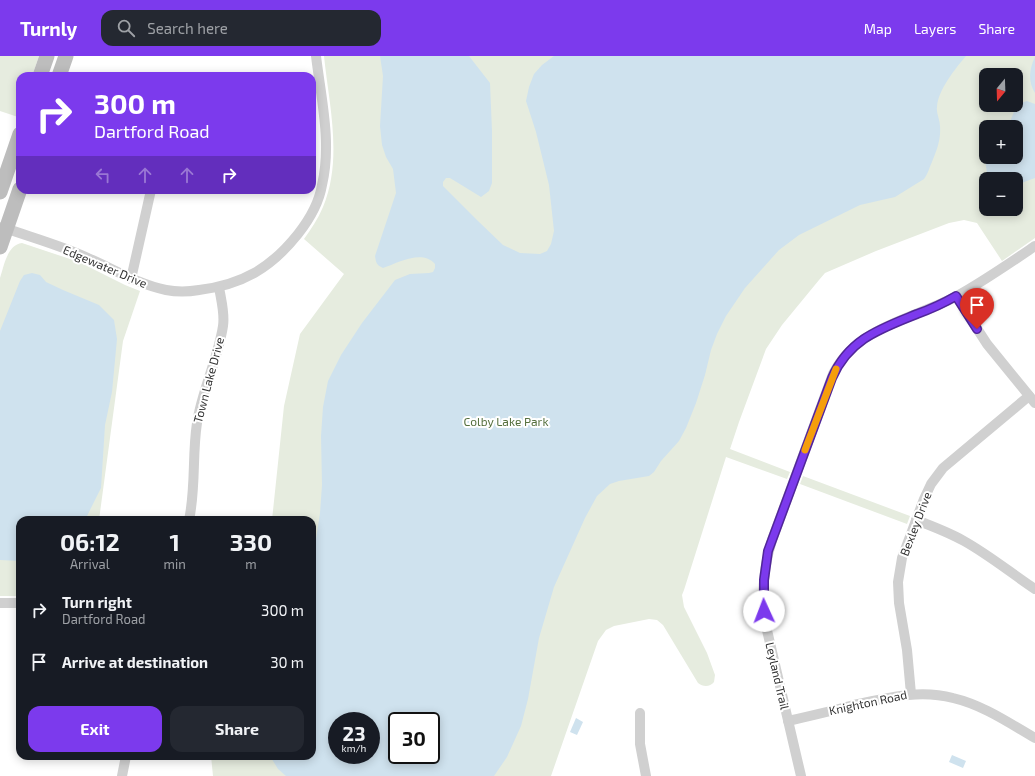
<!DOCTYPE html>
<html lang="en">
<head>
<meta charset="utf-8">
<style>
  :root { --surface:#171b24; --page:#242831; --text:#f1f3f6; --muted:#9ea1a6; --accent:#7c3aed }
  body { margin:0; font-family:"Exo 2",sans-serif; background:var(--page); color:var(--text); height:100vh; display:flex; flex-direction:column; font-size:15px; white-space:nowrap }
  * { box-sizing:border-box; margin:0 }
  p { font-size:13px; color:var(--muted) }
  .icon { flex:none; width:22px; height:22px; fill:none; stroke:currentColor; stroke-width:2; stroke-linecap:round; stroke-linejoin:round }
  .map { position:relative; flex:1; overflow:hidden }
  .side { position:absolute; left:16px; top:460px; width:300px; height:244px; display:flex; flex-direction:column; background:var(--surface); border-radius:12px; box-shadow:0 2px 10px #0003 }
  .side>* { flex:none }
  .banner { position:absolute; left:16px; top:16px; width:300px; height:122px; border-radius:12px; box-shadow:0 2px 10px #0003; background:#7c3aed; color:#fff; overflow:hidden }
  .needle { width:26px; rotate:199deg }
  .tools { position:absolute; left:979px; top:12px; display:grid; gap:8px }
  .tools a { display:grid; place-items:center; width:44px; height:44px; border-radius:8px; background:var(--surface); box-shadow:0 2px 10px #0003; font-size:20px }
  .speed { position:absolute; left:328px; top:656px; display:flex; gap:8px; font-size:20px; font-weight:700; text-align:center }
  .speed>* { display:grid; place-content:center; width:52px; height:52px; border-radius:50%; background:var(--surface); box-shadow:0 2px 10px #0003; line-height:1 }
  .speed small { font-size:10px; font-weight:400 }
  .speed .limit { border:2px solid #111; border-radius:6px; background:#fff; color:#111 }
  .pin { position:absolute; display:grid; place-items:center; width:34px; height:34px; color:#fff; margin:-41px -17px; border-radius:50% 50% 50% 0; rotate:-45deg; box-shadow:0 0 4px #0007 }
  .pin .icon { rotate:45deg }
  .me { position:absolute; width:44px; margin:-22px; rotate:358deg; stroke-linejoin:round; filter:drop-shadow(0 0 3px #0008) }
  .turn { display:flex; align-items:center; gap:14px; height:84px; padding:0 12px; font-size:18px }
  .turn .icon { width:52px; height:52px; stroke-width:2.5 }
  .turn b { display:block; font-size:28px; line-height:34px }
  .lanes { display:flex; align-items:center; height:38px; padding:0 12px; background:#0003; justify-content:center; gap:20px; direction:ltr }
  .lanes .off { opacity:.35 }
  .eta { display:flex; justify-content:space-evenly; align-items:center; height:68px; text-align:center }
  .eta b { font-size:24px; font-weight:700; line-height:28px }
  .primary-button { display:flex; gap:8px; margin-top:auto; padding:8px 12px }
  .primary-button a { flex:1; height:46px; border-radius:12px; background:var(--accent); color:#fff; font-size:16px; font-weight:700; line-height:46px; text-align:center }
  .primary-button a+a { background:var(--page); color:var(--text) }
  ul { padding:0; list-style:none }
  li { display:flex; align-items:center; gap:12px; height:52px; padding:0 12px }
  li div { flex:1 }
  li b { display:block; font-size:15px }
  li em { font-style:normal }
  header { display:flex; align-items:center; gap:24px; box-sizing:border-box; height:56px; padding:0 20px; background:var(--accent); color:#fff }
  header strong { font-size:19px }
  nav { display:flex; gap:22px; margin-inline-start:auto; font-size:14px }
  .search { width:280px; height:36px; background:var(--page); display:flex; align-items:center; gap:10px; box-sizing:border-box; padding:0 14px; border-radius:12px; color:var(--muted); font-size:15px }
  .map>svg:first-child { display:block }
  .green { fill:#e6ecdf; fill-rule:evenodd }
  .water { fill:#cfe2ee; fill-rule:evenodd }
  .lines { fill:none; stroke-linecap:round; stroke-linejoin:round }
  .minor { stroke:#d0d0d0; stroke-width:10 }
  .secondary { stroke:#bdbdbd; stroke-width:15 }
  .route-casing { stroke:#51269a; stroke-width:10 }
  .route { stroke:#7c3aed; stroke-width:7 }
  .slow { stroke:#f59e0b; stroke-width:7 }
  .labels { text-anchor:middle; stroke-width:4; stroke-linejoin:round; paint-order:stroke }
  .street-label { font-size:12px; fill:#333; stroke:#fff }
  .park-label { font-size:12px; fill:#56703f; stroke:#fff }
</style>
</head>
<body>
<header>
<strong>Turnly</strong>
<div class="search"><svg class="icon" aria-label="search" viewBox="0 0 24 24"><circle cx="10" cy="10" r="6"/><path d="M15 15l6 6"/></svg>Search here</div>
<nav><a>Map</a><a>Layers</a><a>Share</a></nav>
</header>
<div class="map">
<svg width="1035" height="720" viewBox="0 0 1035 720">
  <rect width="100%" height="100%" fill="#fff"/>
  <g class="green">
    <polygon points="0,0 39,0 32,20 20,20 20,54 18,61 0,55"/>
    <path d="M324,0H1035V182L1002,205L977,167L964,164L949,167L876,195L825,217L819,224L782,269L766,293L739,366L730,393L790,416L787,423L726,401L684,534L682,539L684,551L707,597L715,619L714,626C710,631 703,631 698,627L663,569L657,564L649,563L614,570L606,574L598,585L551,720H213L211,700H312V464H272L284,350L300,278L344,218L304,183C311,173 318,163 323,151C343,103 329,49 324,0ZM986,19H1016V49H986ZM986,71H1016V101H986ZM986,123H1016V153H986ZM337,665H371V699H337ZM397,665H431V699H397Z"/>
    <path d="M22,187L79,206L125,229L140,235L123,285L99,464H20V540H0V222C4,210 7,189 22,187Z"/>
    <polygon points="803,420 910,460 907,468 800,428"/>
  </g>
  <g class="water">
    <path d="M380,0H469L490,27L492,75V127L489,135L481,141L450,122H446L443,126V130L478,165L503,189L520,197L540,198L547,195L551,188L554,175L549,129L536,76L526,45L529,31L534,18L542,9L554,0H966C955,13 938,34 937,51C936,57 940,64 940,70C941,84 937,93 932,106C929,112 928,118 924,123L895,141L860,149L799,179L779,194L745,232L726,260L717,278L711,294L705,319L696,347L686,372L679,385L661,405L654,416L649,420L619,425L610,428L597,440L585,462L554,531L539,582L528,643L521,670L507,701L494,720H286L278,713L270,700H312V510L320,457L322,429L321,380L323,351L328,325L341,299L362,267L395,224L410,218L429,217L433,216L435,212V208C422,193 398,207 383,212C376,209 376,206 375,200L396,137L393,113L386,101L382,89L380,70L383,20ZM337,665H371V699H337ZM397,665H431V699H397Z"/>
    <path d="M1035,1V37C1028,26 1029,13 1035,1Z"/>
    <polygon points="1027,45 1035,48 1035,122 1016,129 1016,123 988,123 985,104 986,92 986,101 1016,101 1016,71 1006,71 1010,66 1017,48"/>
    <polygon points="32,217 40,219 46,226 63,234 99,249 114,264 117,283 112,336 105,369 101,432 85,464 20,464 20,505 0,504 0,275 20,225 24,219"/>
    <polygon points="576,662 583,666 577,679 570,676"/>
    <polygon points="952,699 966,705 963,712 949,706"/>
  </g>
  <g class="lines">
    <g class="minor">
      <path d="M2,171C30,181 60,189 88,202C114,213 137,228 166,234C176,236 188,236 199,234C242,229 271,212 298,178C309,164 319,147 322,129C332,87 321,42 316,0"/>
      <polyline points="131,223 151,134"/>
      <polyline points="956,240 987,288 1035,347"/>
      <path d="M189,464C196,432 192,399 197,367C202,334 218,303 223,270C225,257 221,244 219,231"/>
      <path d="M916,464C932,470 948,476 964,485C989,499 1011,517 1035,533"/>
      <polyline points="0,547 20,547"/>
      <polyline points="911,638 907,594 899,547 898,526 902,502 924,443 931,428 943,412 1029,340"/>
      <polyline points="640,657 640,688 646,720"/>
      <path d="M788,665C810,660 832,655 854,649C887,642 919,633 953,642C983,649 1009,667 1035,682"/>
      <polyline points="122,720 126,700"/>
      <path d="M801,720L766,570C761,541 763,513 772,484L833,318C857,270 914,263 957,240C984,225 1010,207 1035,190"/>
    </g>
    <g class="secondary">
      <polyline points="40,20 47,0"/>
      <polyline points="59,20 66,0"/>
      <polyline points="0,136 20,78"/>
      <polyline points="0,191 20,133"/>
    </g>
  </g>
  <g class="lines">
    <defs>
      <path id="route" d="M764,555V524L768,495L832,322C849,283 880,273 917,258C931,253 944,247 956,240L977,273"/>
    </defs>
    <use href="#route" class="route-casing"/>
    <use href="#route" class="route"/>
    <polyline class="slow" points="805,394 836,313"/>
  </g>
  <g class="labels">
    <g class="street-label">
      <text transform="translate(105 211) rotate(23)" y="4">Edgewater Drive</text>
      <text transform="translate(209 324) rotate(-75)" y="4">Town Lake Drive</text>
      <text transform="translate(916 468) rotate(-69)" y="4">Bexley Drive</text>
      <text transform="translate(777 620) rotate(77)" y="4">Leyland Trail</text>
      <text transform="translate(868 647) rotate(-12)" y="4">Knighton Road</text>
    </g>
    <g class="park-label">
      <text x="506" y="370">Colby Lake Park</text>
    </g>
  </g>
</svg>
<div class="tools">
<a><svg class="needle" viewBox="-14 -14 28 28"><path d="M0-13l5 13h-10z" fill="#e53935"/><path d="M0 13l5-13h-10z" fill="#9ea1a6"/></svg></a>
<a>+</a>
<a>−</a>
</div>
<div class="speed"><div>23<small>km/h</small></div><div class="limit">30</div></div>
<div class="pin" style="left:977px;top:273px;background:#d93025"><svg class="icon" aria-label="arrive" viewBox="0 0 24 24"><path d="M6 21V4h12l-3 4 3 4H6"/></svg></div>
<svg class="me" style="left:764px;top:555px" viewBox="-20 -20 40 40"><circle r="19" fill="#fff"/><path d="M0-13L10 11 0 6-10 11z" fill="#7c3aed"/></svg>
<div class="banner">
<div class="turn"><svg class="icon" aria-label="right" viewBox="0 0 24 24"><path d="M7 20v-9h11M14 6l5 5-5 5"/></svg><div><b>300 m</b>Dartford Road</div></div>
<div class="lanes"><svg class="icon off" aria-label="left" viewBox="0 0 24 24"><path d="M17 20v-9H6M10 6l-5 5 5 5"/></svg><svg class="icon off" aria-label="ahead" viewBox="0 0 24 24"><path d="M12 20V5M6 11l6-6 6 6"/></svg><svg class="icon off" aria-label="ahead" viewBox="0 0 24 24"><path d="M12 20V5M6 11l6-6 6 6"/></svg><svg class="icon" aria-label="right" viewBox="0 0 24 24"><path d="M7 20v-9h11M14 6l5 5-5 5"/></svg></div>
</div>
<section class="side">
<div class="eta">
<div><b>06:12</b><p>Arrival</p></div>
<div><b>1</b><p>min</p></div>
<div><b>330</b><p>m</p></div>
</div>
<ul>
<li><svg class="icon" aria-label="right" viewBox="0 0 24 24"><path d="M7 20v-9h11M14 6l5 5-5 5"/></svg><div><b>Turn right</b><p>Dartford Road</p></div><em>300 m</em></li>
<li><svg class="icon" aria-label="arrive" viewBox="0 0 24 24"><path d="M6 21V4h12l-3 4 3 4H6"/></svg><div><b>Arrive at destination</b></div><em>30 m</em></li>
</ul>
<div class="primary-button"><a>Exit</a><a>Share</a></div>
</section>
</div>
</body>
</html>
